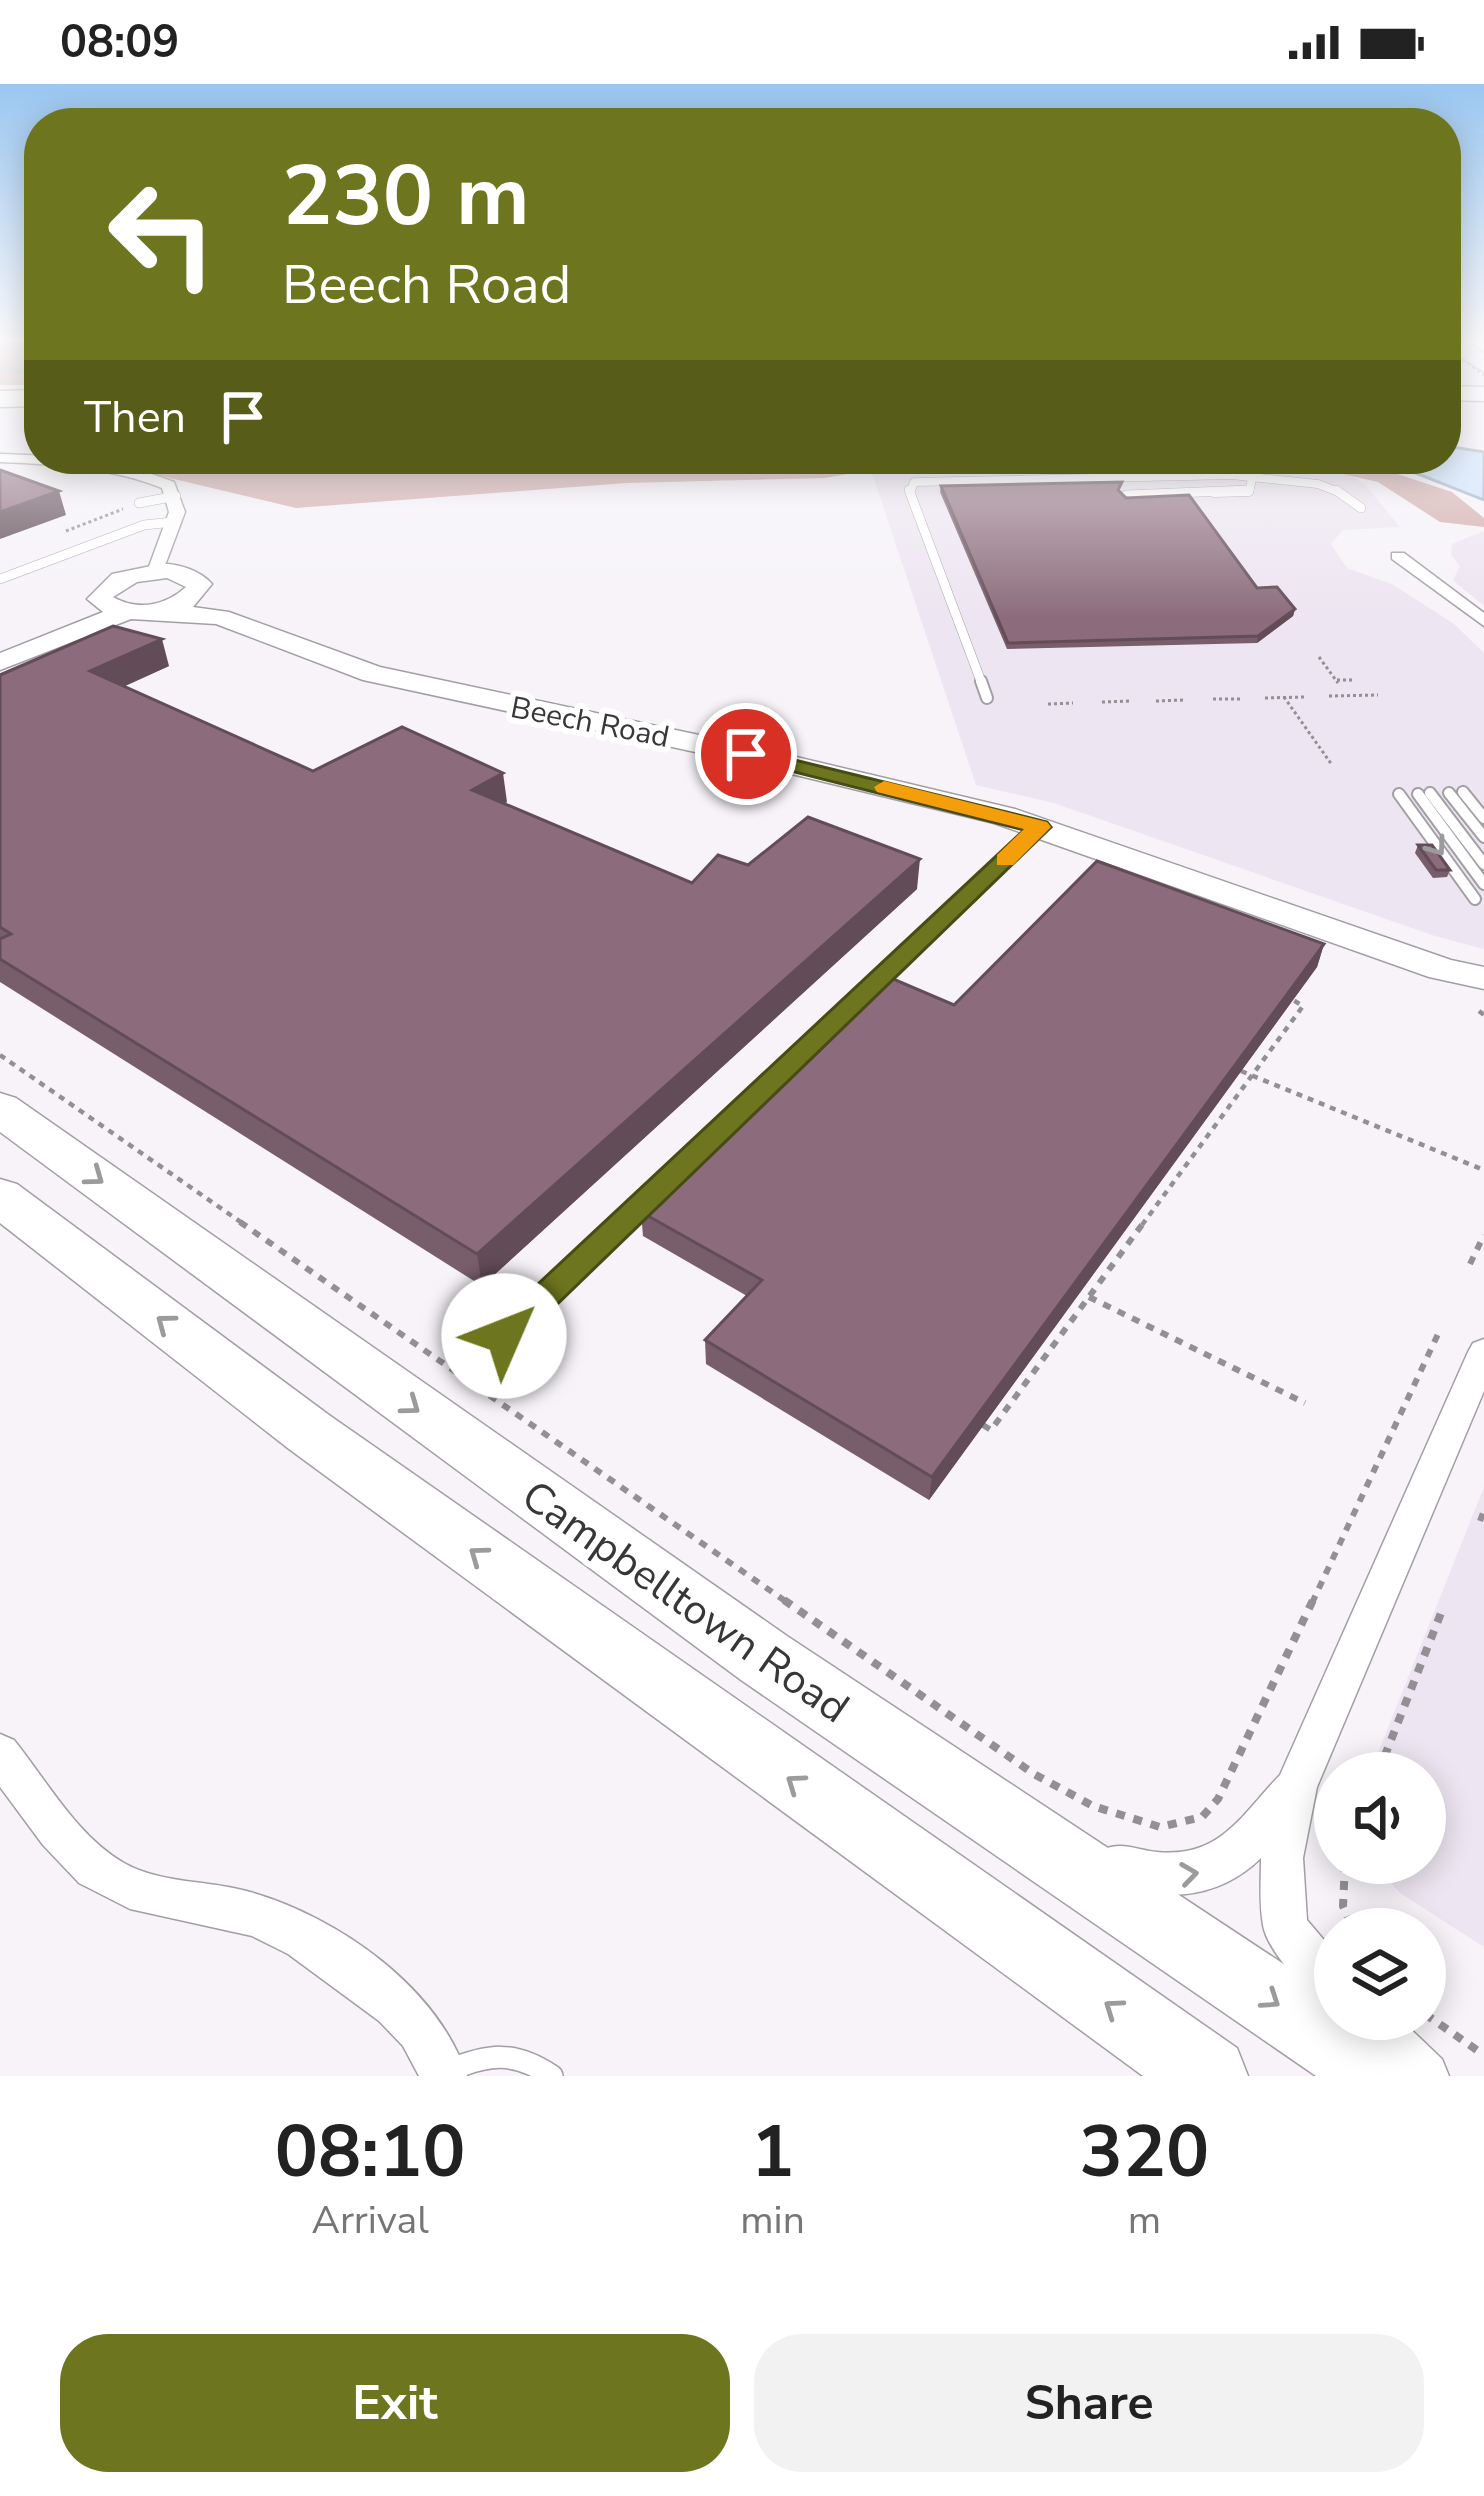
<!DOCTYPE html>
<html lang="en">
<head>
<meta charset="utf-8">
<style>
  :root { --surface:#fff; --page:#f2f2f2; --text:#222; --muted:#767676; --accent:#6d751e }
  body { margin:0; font-family:"Nunito Sans",sans-serif; background:var(--page); color:var(--text); height:100vh; display:flex; flex-direction:column; font-size:45px; white-space:nowrap }
  * { box-sizing:border-box; margin:0 }
  p { font-size:39px; color:var(--muted) }
  .icon { flex:none; width:66px; height:66px; fill:none; stroke:currentColor; stroke-width:2; stroke-linecap:round; stroke-linejoin:round }
  .map { position:relative; height:1992px; overflow:hidden }
  .side { display:flex; flex-direction:column; background:var(--surface); flex:1 }
  .side>* { flex:none }
  .banner { position:absolute; left:24px; top:24px; width:1437px; height:366px; border-radius:48px; box-shadow:0 6px 30px #0003; background:#6d751e; color:#fff; overflow:hidden }
  .buttons { position:absolute; left:1314px; top:1668px; display:grid; gap:24px }
  .buttons a { display:grid; place-items:center; width:132px; height:132px; border-radius:50%; background:var(--surface); box-shadow:0 6px 30px #0003; font-size:60px }
  .pin { position:absolute; display:grid; place-items:center; width:102px; height:102px; color:#fff; margin:-51px; border:6px solid #fff; border-radius:50%; box-shadow:0 3px 12px #0007 }
  .me { position:absolute; width:132px; margin:-66px; rotate:46deg; stroke-linejoin:round; filter:drop-shadow(0 0 9px #0008) }
  .turn { display:flex; align-items:center; gap:42px; height:252px; padding:0 60px; font-size:54px }
  .turn .icon { width:156px; height:156px; stroke-width:2.5 }
  .turn b { display:block; font-size:84px; line-height:102px }
  .then { display:flex; align-items:center; height:114px; padding:0 60px; background:#0003; gap:24px; font-size:45px }
  .eta { display:flex; justify-content:space-evenly; align-items:center; height:204px; text-align:center }
  .eta b { font-size:72px; font-weight:700; line-height:84px }
  .primary-button { display:flex; gap:24px; margin-top:auto; padding:24px 60px }
  .primary-button a { flex:1; height:138px; border-radius:48px; background:var(--accent); color:#fff; font-size:48px; font-weight:700; line-height:138px; text-align:center }
  .primary-button a+a { background:var(--page); color:var(--text) }
  .status { display:flex; justify-content:space-between; align-items:center; height:84px; padding:0 60px; background:var(--surface); direction:ltr }
  .status svg { height:33px; fill:currentColor }
  .map>svg:first-child { display:block }
  .built { fill:#ede5f1 }
  .forest { fill:#d3abaa }
  .water { fill:#c6e0fc; stroke:#9badc1; stroke-width:3 }
  .lines { fill:none; stroke-linecap:round; stroke-linejoin:round }
  .stream { stroke:#9badc1; stroke-width:4.5 }
  .lane-far5-casing { stroke:#a29fa4; stroke-width:9 }
  .lane-far4-casing { stroke:#a29fa4; stroke-width:10 }
  .lane-far3-casing { stroke:#a29fa4; stroke-width:14 }
  .lane-far2-casing { stroke:#a29fa4; stroke-width:16 }
  .lane-far1-casing { stroke:#a29fa4; stroke-width:20 }
  .lane-casing { stroke:#a29fa4; stroke-width:24 }
  .street-casing { stroke:#a29fa4; stroke-width:3 }
  .secondary-casing { stroke:#a29fa4; stroke-width:3 }
  .primary-casing { stroke:#a29fa4; stroke-width:3 }
  .highway-casing { stroke:#a29fa4; stroke-width:3 }
  .path-far3 { stroke:#929094; stroke-width:3; stroke-dasharray:3 3; stroke-linecap:butt }
  .path-far2 { stroke:#929094; stroke-width:4.5; stroke-dasharray:6 6; stroke-linecap:butt }
  .path-far1 { stroke:#929094; stroke-width:6; stroke-dasharray:8 8; stroke-linecap:butt }
  .path { stroke:#929094; stroke-width:8; stroke-dasharray:9 9; stroke-linecap:butt }
  .lane-far5 { stroke:#fff; stroke-width:8 }
  .lane-far4 { stroke:#fff; stroke-width:9 }
  .lane-far3 { stroke:#fff; stroke-width:10 }
  .lane-far2 { stroke:#fff; stroke-width:14 }
  .lane-far1 { stroke:#fff; stroke-width:16 }
  .lane { stroke:#fff; stroke-width:21 }
  .street { fill:#fff; fill-rule:evenodd }
  .secondary { fill:#fff; fill-rule:evenodd }
  .primary { fill:#fff; fill-rule:evenodd }
  .highway { fill:#fff; fill-rule:evenodd }
  .path-bridge { stroke:#929094; stroke-width:3; stroke-dasharray:3 3; stroke-linecap:butt }
  .wall { fill:#785d6b }
  .shaded-wall { fill:#624c57 }
  .building { fill:#8c6c7c; stroke:#624c57; stroke-width:3 }
  .oneway { stroke:#9b9a9c }
  .route { fill:#6d751e; stroke:#474c14; stroke-width:3 }
  .slow { fill:#f59e0b }
  .labels { text-anchor:middle; stroke-width:12; stroke-linejoin:round; paint-order:stroke }
  .far-street-label { font-size:30px; fill:#373638; stroke:#fff }
  .near-street-label { font-size:42px; fill:#373638; stroke:#fff }
</style>
</head>
<body>
<div class="status"><b>08:09</b><svg viewBox="0 0 49 12"><path d="M0 12V9h3v3zM5 12V6h3v6zM10 12V3h3v9zM15 12V0h3v12zM26 1h20v11H26zM47 4h2v5h-2z"/></svg></div>
<div class="map">
<svg width="1484" height="1992" viewBox="0 0 1484 1992">
  <rect width="100%" height="100%" fill="#f7f3f9"/>
  <g class="built">
    <polygon points="1247,377 1352,392 1366,402 1400,443 1343,446 1331,460 1347,484 1392,500 1454,540 1484,569 1484,865 1435,852 1054,719 976,701 871,386"/>
    <polygon points="1484,447 1484,522 1453,496 1460,482 1451,471 1452,460"/>
    <polygon points="1484,1403 1484,1863 1400,1809 1374,1779 1425,1779 1425,1689 1370,1689"/>
  </g>
  <g class="forest">
    <polygon points="9,255 39,255 39,301 0,301 0,261"/>
    <polygon points="90,375 1352,375 1452,408 1484,434 1484,443 1440,438 1378,398 1281,376 871,386 825,394 627,399 296,424"/>
  </g>
  <polygon class="water" points="1446,362 1484,368 1484,416 1408,386 1359,375 1446,375"/>
  <g class="lines">
    <g class="stream">
      <polyline points="0,284 39,290"/>
      <path d="M258,375C318,388 368,393 427,375"/>
    </g>
    <defs>
      <g id="lane-far5">
        <polyline points="910,409 914,398 1232,391 1318,400 1341,409"/>
        <polyline points="1214,409 1249,408 1252,395"/>
      </g>
      <g id="lane-far4">
        <polyline points="909,406 982,600"/>
        <polyline points="1336,406 1361,424"/>
        <polyline points="1126,411 1249,406"/>
        <polyline points="139,419 176,412"/>
        <polyline points="0,495 144,441 173,438"/>
      </g>
      <g id="lane-far3">
        <polyline points="981,597 987,614"/>
        <polyline points="1463,708 1484,734"/>
        <polyline points="1430,709 1484,780"/>
        <polyline points="1449,709 1484,753"/>
        <polyline points="1399,710 1475,815"/>
        <polyline points="1418,710 1484,800"/>
        <polyline points="937,840 1039,743"/>
      </g>
      <polyline id="lane-far2" points="620,1141 940,837"/>
      <polyline id="lane-far1" points="504,1252 624,1138"/>
      <path id="lane" d="M447,1987C488,1970 514,1966 552,1992"/>
      <g id="street">
        <path d="M0,370C53,371 121,377 174,398L185,428L161,492L147,488L169,428L162,404C113,384 53,380 0,378Z"/>
        <polygon points="1392,469 1404,469 1484,529 1484,542 1392,475"/>
        <path d="M1484,1255V1307L1317,1703L1303,1774L1307,1836L1335,1869V1927C1312,1917 1267,1867 1263,1841C1259,1820 1261,1796 1261,1774C1216,1818 1157,1819 1102,1796L1096,1781L1102,1766C1122,1757 1136,1766 1157,1768C1221,1774 1241,1731 1280,1691L1468,1268L1473,1259Z"/>
        <path d="M0,1650L14,1656C47,1697 77,1752 124,1779C161,1800 210,1796 250,1808C338,1833 438,1903 467,1992H419L403,1962L379,1937L288,1870L252,1852L130,1825L79,1799L43,1761L0,1703Z"/>
        <polygon points="1344,1935 1400,1935 1442,1975 1449,1992 1392,1992 1351,1951"/>
      </g>
      <path id="secondary" d="M161,480C178,479 201,487 212,500L193,523L229,528L380,583L746,661L1015,725L1451,876L1484,883V905L1429,893L994,739L746,679L363,596L216,540L131,535L0,586V569L103,528L87,515L112,490ZM167,494L186,503C165,522 138,527 113,513L137,498Z"/>
      <g id="primary">
        <polygon points="1465,255 1484,255 1484,267"/>
        <path d="M0,1009L16,1014L787,1552L1335,1914V1935C1380,1935 1406,1950 1423,1992H1316L741,1596L0,1048Z"/>
        <polygon points="0,1095 17,1100 329,1331 1237,1964 1248,1992 1143,1992 289,1365 0,1139"/>
      </g>
      <g id="highway">
        <polygon points="1469,255 1467,258 1484,270 1484,288 1446,264 1447,255"/>
        <polygon points="1446,302 1484,303 1484,317 1446,316"/>
        <polygon points="39,306 39,322 0,323 0,307"/>
      </g>
    </defs>
    <use href="#lane-far5" class="lane-far5-casing"/>
    <use href="#lane-far4" class="lane-far4-casing"/>
    <use href="#lane-far3" class="lane-far3-casing"/>
    <use href="#lane-far2" class="lane-far2-casing"/>
    <use href="#lane-far1" class="lane-far1-casing"/>
    <use href="#lane" class="lane-casing"/>
    <use href="#street" class="street-casing"/>
    <use href="#secondary" class="secondary-casing"/>
    <use href="#primary" class="primary-casing"/>
    <use href="#highway" class="highway-casing"/>
    <g class="path-far3">
      <polyline points="66,447 123,425"/>
      <polyline points="1319,573 1338,599"/>
      <polyline points="1337,596 1355,596"/>
      <polyline points="1329,612 1378,611"/>
      <polyline points="1284,613 1332,681"/>
      <polyline points="1265,614 1304,613"/>
      <polyline points="1213,615 1240,615"/>
      <polyline points="1156,617 1184,616"/>
      <polyline points="1102,618 1131,617"/>
      <polyline points="1048,620 1073,619"/>
    </g>
    <g class="path-far2">
      <polyline points="1479,927 1484,931"/>
      <polyline points="0,971 245,1141"/>
      <polyline points="1241,987 1484,1086"/>
      <polyline points="1142,1141 1303,922 1293,916"/>
    </g>
    <g class="path-far1">
      <polyline points="240,1138 788,1519"/>
      <polyline points="1470,1180 1484,1151"/>
      <polyline points="1089,1213 1305,1319"/>
      <polyline points="983,1341 991,1346 1144,1138"/>
      <polyline points="1480,1437 1484,1426"/>
      <polyline points="1312,1519 1438,1250"/>
    </g>
    <g class="path">
      <polyline points="784,1516 1034,1690 1093,1722 1160,1743 1202,1733 1218,1715 1313,1516"/>
      <polyline points="1378,1689 1443,1524"/>
      <polyline points="1345,1779 1343,1822 1353,1845"/>
      <polyline points="1425,1930 1484,1971"/>
    </g>
    <use href="#lane-far5" class="lane-far5"/>
    <use href="#lane-far4" class="lane-far4"/>
    <use href="#lane-far3" class="lane-far3"/>
    <use href="#lane-far2" class="lane-far2"/>
    <use href="#lane-far1" class="lane-far1"/>
    <use href="#lane" class="lane"/>
    <use href="#street" class="street"/>
    <use href="#secondary" class="secondary"/>
    <use href="#primary" class="primary"/>
    <use href="#highway" class="highway"/>
    <polyline class="path-bridge" points="1458,272 1484,291"/>
  </g>
  <g class="wall">
    <polygon points="941,402 1119,407 1257,504 1295,525 1293,532 1257,559 1007,565 940,408"/>
    <polygon points="169,582 124,602 313,687 507,718 504,719 692,799 748,781 917,805 482,1202 0,898 0,591"/>
    <polygon points="1418,761 1450,786 1447,793 1433,794 1415,769"/>
    <polygon points="1324,860 1317,883 929,1416 706,1280 705,1256 747,1212 643,1152 641,1128 954,921"/>
  </g>
  <g class="shaded-wall">
    <polygon points="59,407 66,431 0,455 0,428"/>
    <polygon points="1295,525 1293,532 1257,559 1258,552"/>
    <polygon points="162,555 169,582 99,614 90,587"/>
    <polygon points="503,689 507,718 476,734 472,706"/>
    <polygon points="920,775 917,805 482,1202 477,1170"/>
    <polygon points="1324,860 1317,883 929,1416 932,1393"/>
  </g>
  <g class="building">
    <polygon points="0,386 59,407 0,428"/>
    <polygon points="1122,398 1118,406 1126,414 1189,411 1257,504 1277,503 1295,525 1258,552 1008,559 941,402"/>
    <polygon points="113,542 162,555 90,587 313,687 402,643 503,689 472,706 692,799 718,771 748,781 808,733 920,775 477,1170 0,875 0,855 11,850 0,843 0,591"/>
    <polygon points="1418,761 1432,761 1450,786 1436,786"/>
    <polygon points="1097,777 1324,860 932,1393 705,1256 762,1196 641,1128 891,894 954,921"/>
  </g>
  <defs><path id="oneway-chevron" d="M-2-3.5L2.5 0L-2 3.5" fill="none" stroke-width="1.6" stroke-linecap="round" stroke-linejoin="round" transform="scale(3)"/></defs>
  <g class="oneway">
    <use href="#oneway-chevron" transform="translate(1437 763) rotate(54)"/>
    <use href="#oneway-chevron" transform="translate(95 1093) rotate(36)"/>
    <use href="#oneway-chevron" transform="translate(165 1239) rotate(-143)"/>
    <use href="#oneway-chevron" transform="translate(411 1322) rotate(36)"/>
    <use href="#oneway-chevron" transform="translate(478 1471) rotate(-144)"/>
    <use href="#oneway-chevron" transform="translate(795 1699) rotate(-145)"/>
    <use href="#oneway-chevron" transform="translate(1189 1790) rotate(-8)"/>
    <use href="#oneway-chevron" transform="translate(1271 1916) rotate(34)"/>
    <use href="#oneway-chevron" transform="translate(1113 1924) rotate(-145)"/>
  </g>
  <linearGradient id="sky" x2="0" y2="1"><stop stop-color="#9ac6f0"/><stop offset="0.48" stop-color="#fbfafc"/><stop offset="1" stop-color="#fbfafc" stop-opacity="0"/></linearGradient>
  <rect width="1484" height="534" fill="url(#sky)"/>
  <polygon class="route" points="746,664 1047,738 1051,743 515,1261 504,1265 493,1261 488,1252 493,1242 1024,746 739,674 736,670"/>
  <polygon class="slow" points="884,697 1047,738 1051,743 1013,781 997,781 997,771 1024,745 877,708 874,703"/>
  <g class="labels">
    <g class="far-street-label">
      <text transform="translate(590 638) rotate(11)" y="10">Beech Road</text>
    </g>
    <g class="near-street-label">
      <text transform="translate(686 1517) rotate(35)" y="15">Campbelltown Road</text>
    </g>
  </g>
</svg>
<div class="buttons">
<a><svg class="icon" aria-label="sound" viewBox="0 0 24 24"><path d="M4 9h4l5-4v14l-5-4H4zM17 9q2 3 0 6"/></svg></a>
<a><svg class="icon" aria-label="layers" viewBox="0 0 24 24"><path d="M12 4l9 5-9 5-9-5zM3 14l9 5 9-5"/></svg></a>
</div>
<div class="pin" style="left:746px;top:670px;background:#d93025"><svg class="icon" aria-label="arrive" viewBox="0 0 24 24"><path d="M6 21V4h12l-3 4 3 4H6"/></svg></div>
<svg class="me" style="left:504px;top:1252px" viewBox="-20 -20 40 40"><circle r="19" fill="#fff"/><path d="M0-13L10 11 0 6-10 11z" fill="#6d751e"/></svg>
<div class="banner">
<div class="turn"><svg class="icon" aria-label="left" viewBox="0 0 24 24"><path d="M17 20v-9H6M10 6l-5 5 5 5"/></svg><div><b>230 m</b>Beech Road</div></div>
<div class="then">Then<svg class="icon" aria-label="arrive" viewBox="0 0 24 24"><path d="M6 21V4h12l-3 4 3 4H6"/></svg></div>
</div>
</div>
<section class="side">
<div class="eta">
<div><b>08:10</b><p>Arrival</p></div>
<div><b>1</b><p>min</p></div>
<div><b>320</b><p>m</p></div>
</div>
<div class="primary-button"><a>Exit</a><a>Share</a></div>
</section>
</body>
</html>
